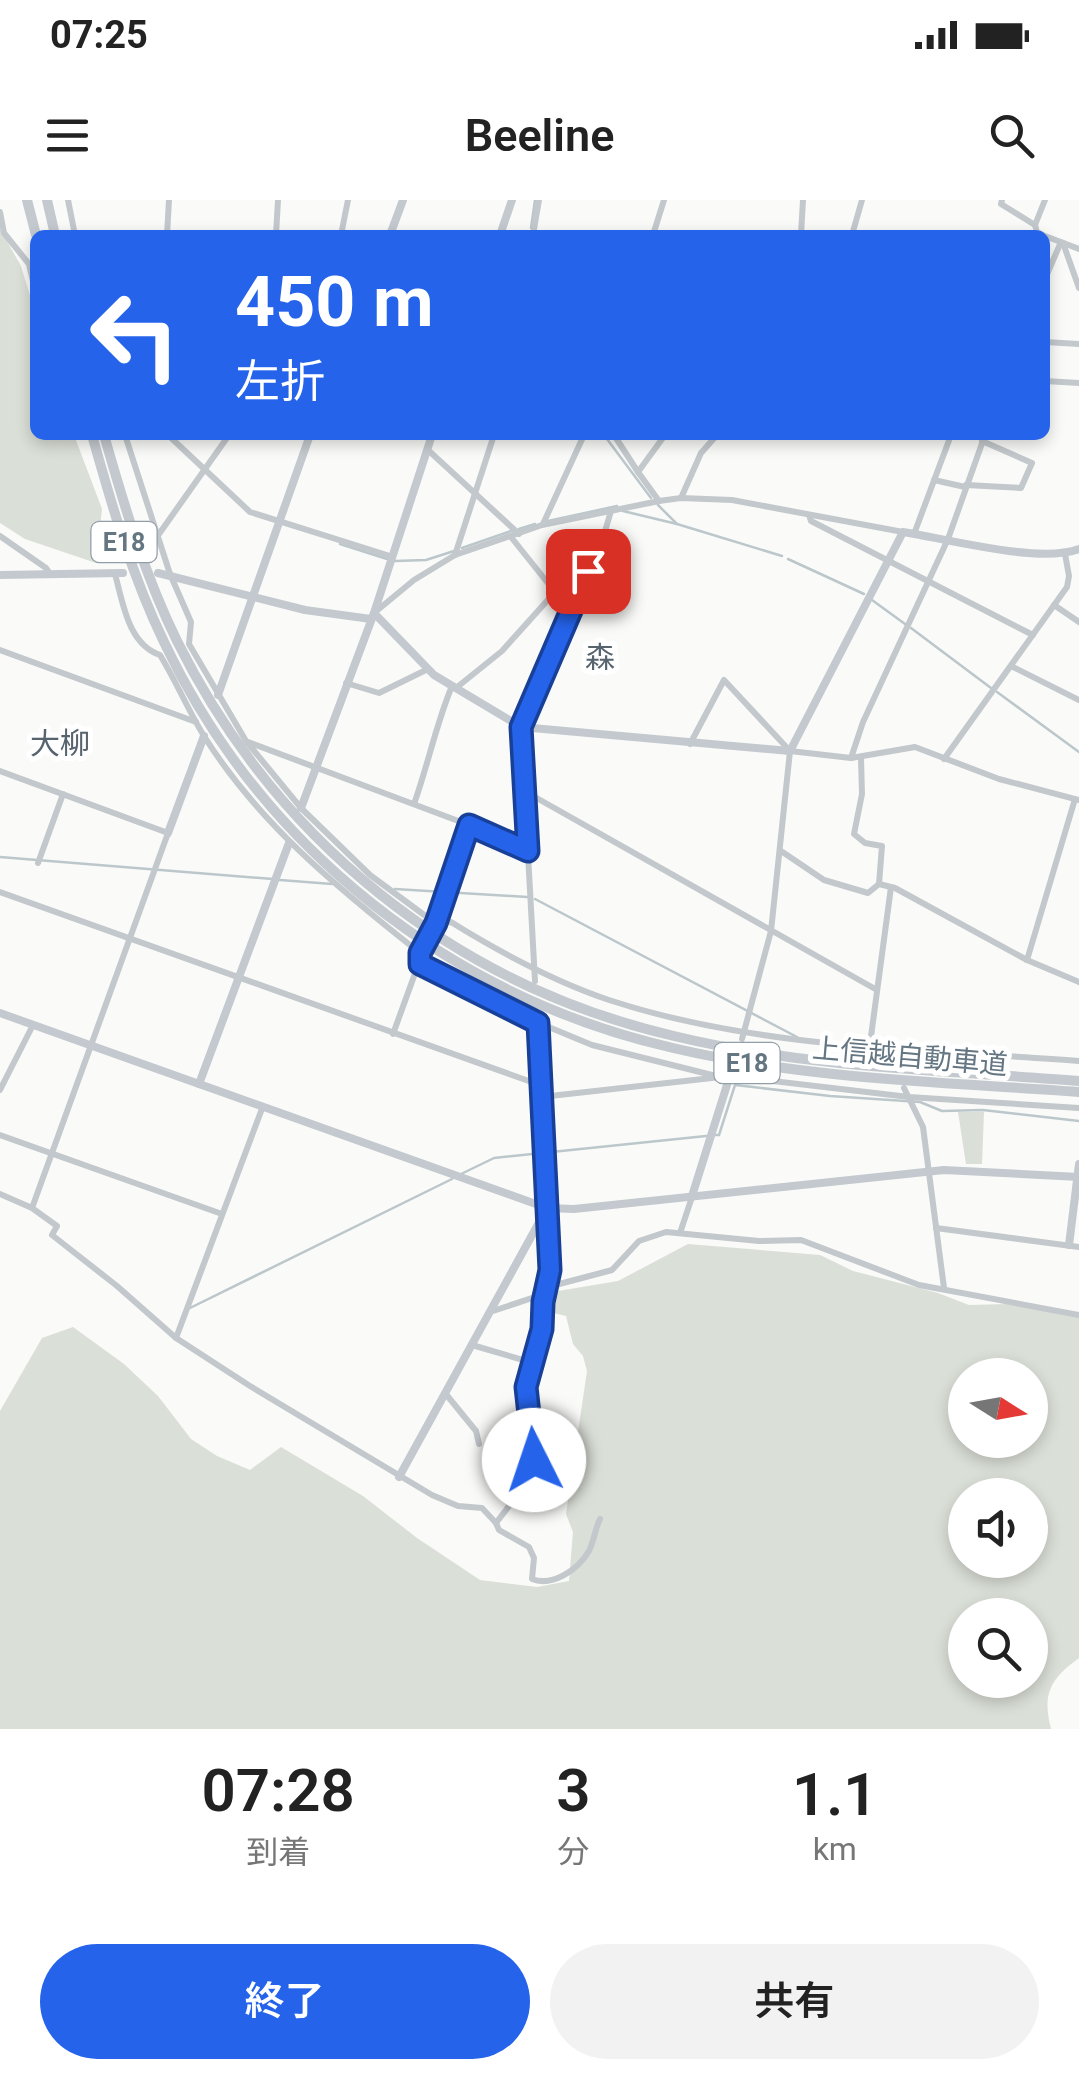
<!DOCTYPE html>
<html lang="ja">
<meta charset="utf-8">
<style>
body{margin:0;font-family:Roboto,"Noto Sans JP",sans-serif;background:#f2f2f2;color:#222;height:100vh;display:flex;flex-direction:column;font-size:38px;white-space:nowrap}
*{box-sizing:border-box;margin:0}
p{font-size:32px;color:#767676}
.icon{flex:none;width:55px;height:55px;fill:none;stroke:currentColor;stroke-width:2;stroke-linecap:round;stroke-linejoin:round}
.map{position:relative;height:1529px;overflow:hidden}
.side{display:flex;flex-direction:column;background:#fff;flex:1}
.side>*{flex:none}
.guide{position:absolute;left:30px;top:30px;width:1020px;height:210px;border-radius:15px;box-shadow:0 5px 15px #0003;background:#2563eb;color:#fff;overflow:hidden}
.needle{width:65px;rotate:101deg}
.fabs{position:absolute;left:948px;top:1158px;display:grid;gap:20px}
.fabs a{display:grid;place-items:center;width:100px;height:100px;border-radius:50%;background:#fff;box-shadow:0 5px 15px #0003;font-size:50px}
.pin{position:absolute;display:grid;place-items:center;width:85px;height:85px;color:#fff;margin:-42px;border-radius:20px;box-shadow:0 5px 15px #0006}
.me{position:absolute;width:110px;margin:-55px;rotate:356deg;stroke-linejoin:round;filter:drop-shadow(0 0 8px #0008)}
.turn{display:flex;align-items:center;gap:35px;height:210px;padding:0 40px;font-size:45px}
.turn .icon{width:130px;height:130px;stroke-width:2.5}
.turn b{display:block;font-size:70px;line-height:85px}
.eta{display:flex;justify-content:space-evenly;align-items:center;height:170px;text-align:center}
.eta b{font-size:60px;font-weight:600;line-height:70px}
.primary-button{display:flex;gap:20px;margin-top:auto;padding:20px 40px}
.primary-button a{flex:1;height:115px;border-radius:60px;background:#2563eb;color:#fff;font-size:40px;font-weight:600;line-height:115px;text-align:center}
.primary-button a+a{background:#f2f2f2;color:#222}
.status{display:flex;justify-content:space-between;align-items:center;height:70px;padding:0 50px;background:#fff;direction:ltr}
.status svg{height:28px;fill:currentColor}
header{display:flex;justify-content:space-between;align-items:center;height:130px;padding:0 40px;background:#fff;font-size:45px;font-weight:600}
.map>svg:first-child{display:block}
.green{fill:#dadfd7;fill-rule:evenodd}
.lines{fill:none;stroke-linecap:round;stroke-linejoin:round}
.stream{stroke:#bbc7cb;stroke-width:2.5}
.street{stroke:#c3c8cc;stroke-width:6}
.secondary{stroke:#c3c9ce;stroke-width:8}
.highway{stroke:#c3c9ce;stroke-width:10}
.route-casing{stroke:#184099;stroke-width:25}
.route{stroke:#2563eb;stroke-width:18}
.labels{text-anchor:middle;stroke-width:10;stroke-linejoin:round;paint-order:stroke}
.shield{fill:#fff;stroke:#939fa8;stroke-width:2.5}
.shield-label{font-size:25px;font-weight:bold;fill:#657683}
.street-label{font-size:28px;fill:#657683;stroke:#fff}
.neighbourhood-label{font-size:30px;fill:#57646e;stroke:#fff}
</style>
<div class="status"><b>07:25</b><svg viewBox="0 0 49 12"><path d="M0 12V9h3v3zM5 12V6h3v6zM10 12V3h3v9zM15 12V0h3v12zM26 1h20v11H26zM47 4h2v5h-2z"/></svg></div>
<header><svg class="icon" aria-label="menu" viewBox="0 0 24 24"><path d="M4 6h16M4 12h16M4 18h16"/></svg>Beeline<svg class="icon" aria-label="search" viewBox="0 0 24 24"><circle cx="10" cy="10" r="6"/><path d="M15 15l6 6"/></svg></header>
<div class="map">
<svg width="1079" height="1529" viewBox="0 0 1079 1529">
<rect width="100%" height="100%" fill="#fafaf8"/>
<g class="green">
<path d="M0,29l21,37 14,46v123h39l28,74 -6,54 -71,-24 -25,-16z"/>
<path d="M958,912h26l-2,52h-16z"/>
<path d="M688,1044l132,11 33,16 85,22 31,12 38,-1 72,9v345c-29,21 -37,36 -28,71h-1051v-318l42,-73 31,-11 51,37 34,32 33,43 26,17 33,14 31,-23 82,49 54,42 63,42 57,7 32,-6 4,-49 -7,-18 21,-143 -4,-15 -10,-12 -7,-28 -13,-3 -1,-21 66,-11zM965,1175h65v65h-65zM965,1295h65v65h-65zM965,1415h65v65h-65z"/>
</g>
<g class="lines">
<g class="stream">
<path d="M531,28l4,-28"/>
<path d="M604,235l47,63"/>
<path d="M658,305l19,19 105,32"/>
<path d="M623,311l54,13"/>
<path d="M548,321l69,-15"/>
<path d="M519,329l16,-5"/>
<path d="M340,344l47,15"/>
<path d="M462,348l49,-17"/>
<path d="M788,359l76,35"/>
<path d="M395,361l31,-1 28,-9"/>
<path d="M872,400l33,24"/>
<path d="M911,428l80,60"/>
<path d="M997,492l82,60"/>
<path d="M0,657l273,22"/>
<path d="M280,680l52,4"/>
<path d="M395,689l132,8"/>
<path d="M535,699l262,138"/>
<path d="M879,850l6,7"/>
<path d="M714,935h5l16,-50 95,11 90,6 22,9 41,-1 96,11"/>
<path d="M459,975l35,-17 212,-22"/>
<path d="M190,1108l262,-129"/>
</g>
<g class="street">
<path d="M68,0l7,35"/>
<path d="M1002,0l-1,4 34,21"/>
<path d="M0,12l4,21 25,31 6,26"/>
<path d="M167,35l2,-35"/>
<path d="M276,35l2,-35"/>
<path d="M341,35l7,-35"/>
<path d="M533,35l6,-35"/>
<path d="M653,35l11,-35"/>
<path d="M801,35l2,-35"/>
<path d="M852,35l10,-35"/>
<path d="M1043,35l-6,-3 -2,-7 10,-25"/>
<path d="M1045,36l34,13"/>
<path d="M1063,43l16,45"/>
<path d="M1045,79l16,-37"/>
<path d="M1045,142l34,2"/>
<path d="M1045,181l34,2"/>
<path d="M125,235l45,139 21,48 -2,22 57,97 55,67 69,67 65,48 16,-1c50,31 102,59 158,78 149,49 314,49 470,61"/>
<path d="M168,235l82,77 140,44"/>
<path d="M614,235l24,37"/>
<path d="M428,250l91,84"/>
<path d="M934,280l31,7"/>
<path d="M966,285l55,3 11,-25 -50,-22"/>
<path d="M681,298l20,-45 16,-18"/>
<path d="M659,301l-21,-29 27,-37"/>
<path d="M809,315l2,6 222,114"/>
<path d="M543,324l41,-89"/>
<path d="M159,334l70,-99"/>
<path d="M914,334l37,-99"/>
<path d="M0,336l46,32 4,6"/>
<path d="M511,337l44,55 19,11"/>
<path d="M455,355l39,-120"/>
<path d="M115,374c8,29 13,70 45,81 16,26 28,55 44,81 55,88 136,154 216,217"/>
<path d="M1054,405l25,17"/>
<path d="M374,413l40,-33 41,-25 87,-30 117,-24 22,-3 51,2 171,32"/>
<path d="M0,450l196,72"/>
<path d="M1011,466l68,34"/>
<path d="M346,483l33,10 49,-24"/>
<path d="M456,488l46,-37 53,-59"/>
<path d="M248,542l221,83 59,26"/>
<path d="M690,544l34,-64 66,71 61,7 64,-11 84,32 80,21"/>
<path d="M851,558l12,-36 85,-183 37,-104"/>
<path d="M861,558l1,36 -8,40 11,9 17,3 -3,38"/>
<path d="M944,559l123,-172 2,-11 -4,-22"/>
<path d="M0,571l168,62 -136,375"/>
<path d="M526,592l351,198"/>
<path d="M414,604c14,-39 22,-80 38,-118"/>
<path d="M781,651l43,29 44,13 11,-9 16,4 132,72 52,22"/>
<path d="M38,663l25,-69"/>
<path d="M0,692l540,193"/>
<path d="M1027,760l48,-161"/>
<path d="M420,764l90,47 82,34 124,31"/>
<path d="M535,781l-14,-254 82,-189 8,-27"/>
<path d="M393,834l76,-209"/>
<path d="M742,839l29,-108 19,-180"/>
<path d="M870,844l21,-157"/>
<path d="M904,888l19,39 21,161"/>
<path d="M0,890l33,-65"/>
<path d="M541,897l189,-21 179,21 170,11"/>
<path d="M0,935l222,79"/>
<path d="M0,994l32,14 25,18 -5,9 65,51 59,52 74,48 182,109 26,11 24,2 14,15 36,-47 3,-9 -8,-80 15,-58 1,-27 6,-32 -12,-255"/>
<path d="M936,1028l143,19"/>
<path d="M680,1033l12,-36"/>
<path d="M548,1087l64,-17 27,-29 27,-9 93,9 42,-1 118,45 160,30"/>
<path d="M490,1112l54,-18"/>
<path d="M176,1138l87,-232"/>
<path d="M472,1145l61,18"/>
<path d="M445,1193l31,38 3,13"/>
<path d="M496,1323l3,7 30,17 5,11 -2,21c20,8 46,-9 57,-28 5,-10 6,-22 11,-32"/>
</g>
<g class="secondary">
<path d="M390,35l13,-35"/>
<path d="M500,35l12,-35"/>
<path d="M158,373l147,37 66,9"/>
<path d="M0,375l123,-2"/>
<path d="M374,413l60,62 87,52 269,24 113,-219c45,7 136,32 176,17"/>
<path d="M218,495l92,-260"/>
<path d="M301,608l73,-195 58,-178"/>
<path d="M168,633l36,-97"/>
<path d="M0,813l547,195 27,1 370,-39 135,7"/>
<path d="M199,884l90,-241"/>
<path d="M692,996l40,-127"/>
<path d="M1069,1045l10,-81"/>
<path d="M399,1277l148,-269"/>
</g>
<g class="highway">
<path d="M27,0l9,35"/>
<path d="M47,0l8,35"/>
<path d="M92,235c20,71 40,141 72,207 98,207 287,355 509,406 132,31 271,34 406,44"/>
<path d="M104,235c20,70 41,141 73,206 100,201 278,344 497,395 132,32 270,34 405,45"/>
</g>
</g>
<g class="lines">
<g class="route-casing">
<path id="route" d="M534,1260l-8,-73 16,-58 1,-27 7,-32 -12,-247 -118,-59v-11l16,-30 33,-98 59,26 -7,-124 67,-156"/>
</g>
<use href="#route" class="route"/>
</g>
<g class="labels">
<g class="shield">
<rect x="91.5" y="322" width="65" height="40" rx="8"/>
<rect x="714.5" y="843" width="65" height="40" rx="8"/>
</g>
<g class="shield-label">
<text x="124" y="351">E18</text>
<text x="747" y="872">E18</text>
</g>
<g class="street-label">
<text transform="translate(910 856) rotate(5)" y="10">上信越自動車道</text>
</g>
<g class="neighbourhood-label">
<text x="600" y="468">森</text>
<text x="60" y="554">大柳</text>
</g>
</g>
</svg>
<div class="fabs">
<a><svg class="needle" viewBox="-14 -14 28 28"><path d="M0-13l5 13h-10z" fill="#e53935"/><path d="M0 13l5-13h-10z" fill="#767676"/></svg></a>
<a><svg class="icon" aria-label="sound" viewBox="0 0 24 24"><path d="M4 9h4l5-4v14l-5-4H4zM17 9q2 3 0 6"/></svg></a>
<a><svg class="icon" aria-label="search" viewBox="0 0 24 24"><circle cx="10" cy="10" r="6"/><path d="M15 15l6 6"/></svg></a>
</div>
<div class="pin" style="left:588px;top:371px;background:#d93025"><svg class="icon" aria-label="arrive" viewBox="0 0 24 24"><path d="M6 21V4h12l-3 4 3 4H6"/></svg></div>
<svg class="me" style="left:534px;top:1260px" viewBox="-20 -20 40 40"><circle r="19" fill="#fff"/><path d="M0-13L10 11 0 6-10 11z" fill="#2563eb"/></svg>
<div class="guide">
<div class="turn"><svg class="icon" aria-label="left" viewBox="0 0 24 24"><path d="M17 20v-9H6M10 6l-5 5 5 5"/></svg><div><b>450 m</b>左折</div></div>
</div>
</div>
<section class="side">
<div class="eta">
<div><b>07:28</b><p>到着</p></div>
<div><b>3</b><p>分</p></div>
<div><b>1.1</b><p>km</p></div>
</div>
<div class="primary-button"><a>終了</a><a>共有</a></div>
</section>
